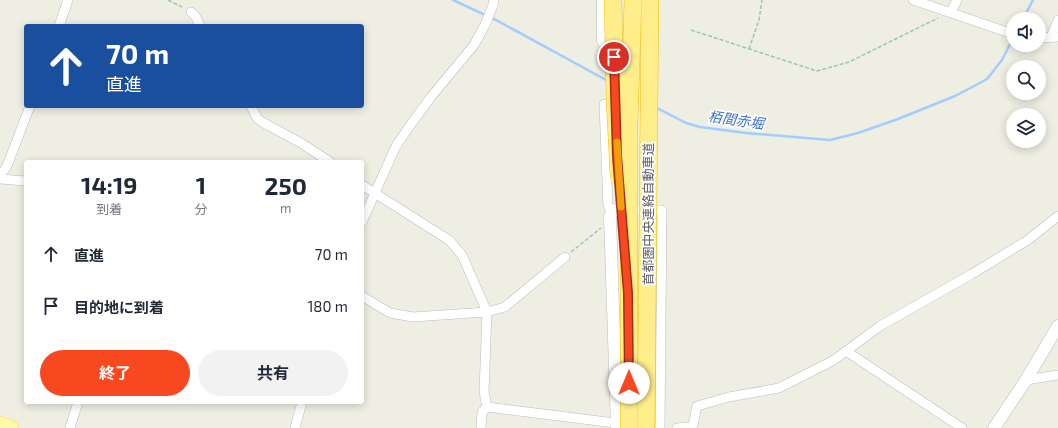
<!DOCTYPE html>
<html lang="ja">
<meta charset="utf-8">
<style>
body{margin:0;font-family:"Exo 2","Noto Sans JP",sans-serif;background:#f2f2f3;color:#1f2937;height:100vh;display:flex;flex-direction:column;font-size:15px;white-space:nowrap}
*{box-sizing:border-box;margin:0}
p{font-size:13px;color:#747a83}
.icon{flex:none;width:22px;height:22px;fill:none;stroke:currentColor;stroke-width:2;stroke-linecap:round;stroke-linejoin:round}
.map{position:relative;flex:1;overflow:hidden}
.side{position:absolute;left:24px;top:160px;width:340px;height:244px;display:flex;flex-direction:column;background:#fff;border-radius:4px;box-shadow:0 2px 10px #0003}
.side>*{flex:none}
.hud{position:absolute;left:24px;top:24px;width:340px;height:84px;border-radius:4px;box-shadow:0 2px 10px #0003;background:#1a4fa0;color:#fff;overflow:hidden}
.tools{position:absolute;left:1006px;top:12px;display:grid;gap:8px}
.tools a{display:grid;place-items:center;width:40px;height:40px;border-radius:50%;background:#fff;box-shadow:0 2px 10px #0003;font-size:20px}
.pin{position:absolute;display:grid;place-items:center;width:34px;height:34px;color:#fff;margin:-17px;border:2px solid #fff;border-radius:50%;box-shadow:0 1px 4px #0007}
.me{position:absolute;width:44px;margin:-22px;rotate:0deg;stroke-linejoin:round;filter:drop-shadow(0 0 3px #0008)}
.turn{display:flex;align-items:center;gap:14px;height:84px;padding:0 16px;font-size:18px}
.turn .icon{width:52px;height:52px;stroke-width:2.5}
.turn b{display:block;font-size:28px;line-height:34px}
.eta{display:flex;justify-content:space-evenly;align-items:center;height:68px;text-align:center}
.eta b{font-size:24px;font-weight:700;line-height:28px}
.button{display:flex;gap:8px;margin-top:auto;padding:8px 16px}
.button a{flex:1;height:46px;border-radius:24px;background:#f84820;color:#fff;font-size:16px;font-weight:700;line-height:46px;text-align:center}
.button a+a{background:#f2f2f3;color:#1f2937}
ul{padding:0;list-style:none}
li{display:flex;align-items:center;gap:12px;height:52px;padding:0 16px}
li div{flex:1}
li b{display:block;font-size:15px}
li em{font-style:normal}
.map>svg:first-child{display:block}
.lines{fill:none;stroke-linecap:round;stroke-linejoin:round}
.stream{stroke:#a3cdff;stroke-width:2.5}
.minor-casing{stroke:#babcc3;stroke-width:10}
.tertiary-casing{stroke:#babcc3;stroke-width:13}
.primary-casing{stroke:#fddf4d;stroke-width:16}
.path{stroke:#95caaa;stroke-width:1.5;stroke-dasharray:4 2;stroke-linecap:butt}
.minor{stroke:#fff;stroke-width:9}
.tertiary{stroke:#fff;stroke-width:12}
.primary{stroke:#fffaa8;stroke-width:15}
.motorway-bridge-casing{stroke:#f2c000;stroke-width:18;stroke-linecap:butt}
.motorway-bridge{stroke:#ffee8a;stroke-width:17}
.route-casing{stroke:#a12f15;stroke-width:10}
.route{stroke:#f84820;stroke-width:7}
.slow{stroke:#f59e0b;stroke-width:7}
.labels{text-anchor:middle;stroke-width:3.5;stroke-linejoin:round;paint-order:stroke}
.street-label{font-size:13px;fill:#5b5e65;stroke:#fff}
.water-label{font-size:14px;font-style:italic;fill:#3a72cd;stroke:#fff}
</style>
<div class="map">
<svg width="1058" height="428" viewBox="0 0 1058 428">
<rect width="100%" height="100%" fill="#efeee3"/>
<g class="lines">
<g class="stream">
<path d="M453,0l43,20 112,61"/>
<path d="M1023,19l10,-19"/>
<path d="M655,107l31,16 14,4 46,6 84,7 28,-7 40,-14 57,-23 23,-12 9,-5 15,-19 11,-22"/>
</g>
<g class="minor-casing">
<g id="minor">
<path d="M913,0l100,34"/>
<path d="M191,12l5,5 4,9"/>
<path d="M951,12l6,-12"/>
<path d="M59,26l9,-26"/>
<path d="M1051,37l7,-17"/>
<path d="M1039,38l19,-1"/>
<path d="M604,104l4,102 3,4h51l-2,218"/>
<path d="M251,106l6,12 5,4 39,21 29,19"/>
<path d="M0,176l7,-10 23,-60"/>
<path d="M0,179l26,2"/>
<path d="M362,185l87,55 13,15 25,57 -3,80 3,15"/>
<path d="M362,222l34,-76 15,-22 20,-27 43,-52 11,-20 8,-20 1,-5"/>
<path d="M362,296l28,17 23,4 74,-5 18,-5 60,-50"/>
<path d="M846,351l116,77"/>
<path d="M1026,380l32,-5"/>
<path d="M487,407l136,17"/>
<path d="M70,428l8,-26"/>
<path d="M295,428l7,-26"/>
<path d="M481,428l1,-16 5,-5"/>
<path d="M677,428l14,-1 2,-2 4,-19 32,-9 50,-9 55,-28 46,-34 92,-52 56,-34 30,-24"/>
</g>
</g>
<g class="tertiary-casing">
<g id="tertiary">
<path d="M603,0v41"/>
<path d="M613,210l-3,6 7,212"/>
<path d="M994,428l32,-48 32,-54"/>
</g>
</g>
<g class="primary-casing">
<path id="primary" d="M0,424l11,4"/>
</g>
<g class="path">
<path d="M168,0l16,8"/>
<path d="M691,30l126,41 32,-9 89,-44"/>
<path d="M749,49l10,-29 3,-20"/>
<path d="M571,252l30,-24"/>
</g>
<use href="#minor" class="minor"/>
<use href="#tertiary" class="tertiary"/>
<use href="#primary" class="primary"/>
<g class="motorway-bridge-casing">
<g id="motorway-bridge">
<path d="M613,0l2,101 4,76"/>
<path d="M629,428v-303l4,-125"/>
<path d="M646,428l4,-428"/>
</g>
</g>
<use href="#motorway-bridge" class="motorway-bridge"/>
</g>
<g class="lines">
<g class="route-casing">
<path id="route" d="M614,57l3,99 11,137 1,90"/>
</g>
<use href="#route" class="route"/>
<path class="slow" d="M617,142l4,65"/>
</g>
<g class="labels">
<g class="street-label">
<text transform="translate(648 214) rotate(-90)" y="5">首都圏中央連絡自動車道</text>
</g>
<g class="water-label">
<text transform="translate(736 120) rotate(8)" y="5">栢間赤堀</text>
</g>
</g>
</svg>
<div class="tools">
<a><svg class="icon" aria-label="sound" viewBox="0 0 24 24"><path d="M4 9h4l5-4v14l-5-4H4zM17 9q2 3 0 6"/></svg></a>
<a><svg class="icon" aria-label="search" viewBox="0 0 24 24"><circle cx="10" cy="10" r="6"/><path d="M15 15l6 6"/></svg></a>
<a><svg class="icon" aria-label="layers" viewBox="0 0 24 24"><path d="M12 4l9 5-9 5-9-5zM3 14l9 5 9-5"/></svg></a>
</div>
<div class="pin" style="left:614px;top:57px;background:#d93025"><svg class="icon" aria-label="arrive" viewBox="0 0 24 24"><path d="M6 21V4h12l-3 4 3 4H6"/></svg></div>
<svg class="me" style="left:629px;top:383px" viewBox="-20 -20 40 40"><circle r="19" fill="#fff"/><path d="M0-13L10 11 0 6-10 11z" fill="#f84820"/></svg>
<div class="hud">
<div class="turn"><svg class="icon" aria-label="ahead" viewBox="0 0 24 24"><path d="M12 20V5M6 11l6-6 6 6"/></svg><div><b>70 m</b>直進</div></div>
</div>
<section class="side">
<div class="eta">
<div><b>14:19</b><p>到着</p></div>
<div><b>1</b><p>分</p></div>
<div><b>250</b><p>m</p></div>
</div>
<ul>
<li><svg class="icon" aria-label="ahead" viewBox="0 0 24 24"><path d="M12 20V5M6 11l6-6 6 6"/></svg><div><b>直進</b></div><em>70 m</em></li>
<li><svg class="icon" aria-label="arrive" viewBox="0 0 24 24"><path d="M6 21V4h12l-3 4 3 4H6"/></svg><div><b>目的地に到着</b></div><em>180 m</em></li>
</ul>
<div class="button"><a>終了</a><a>共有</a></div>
</section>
</div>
